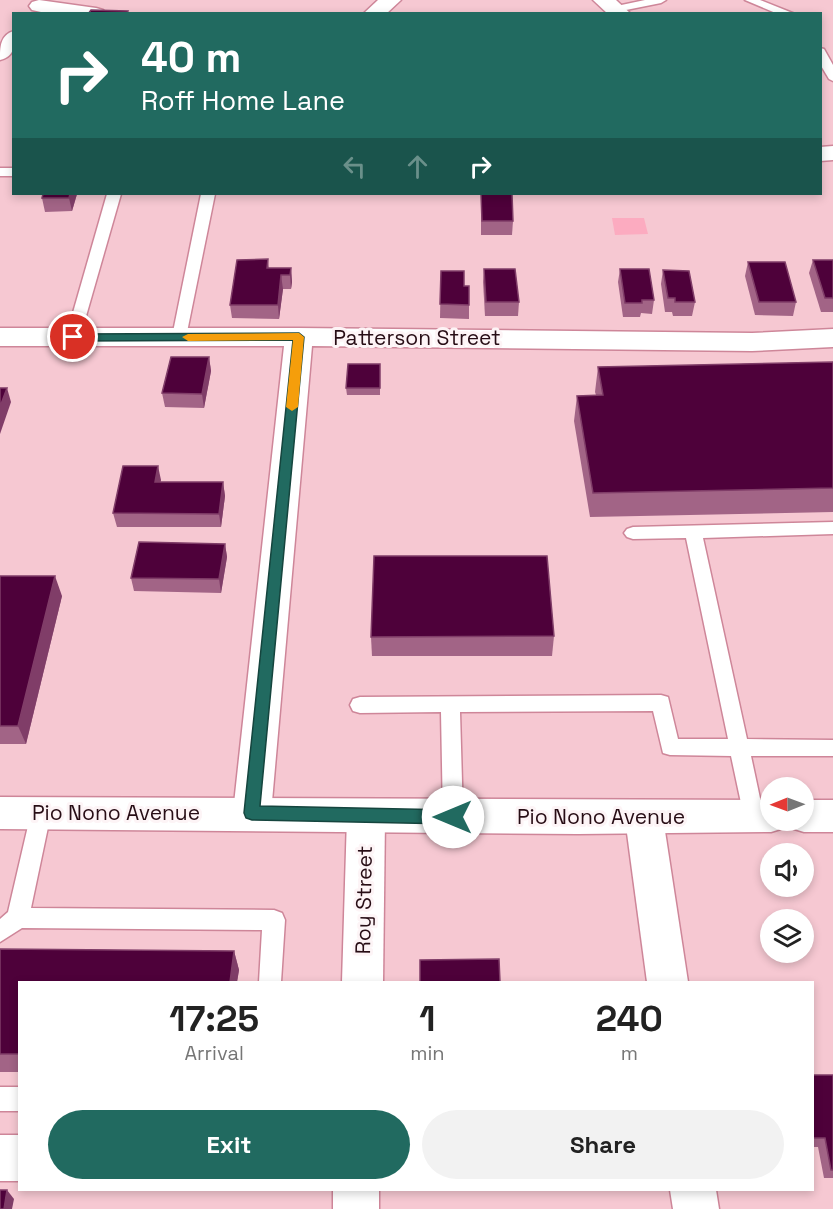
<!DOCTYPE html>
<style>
body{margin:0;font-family:"Space Grotesk",sans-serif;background:#f2f2f2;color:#222;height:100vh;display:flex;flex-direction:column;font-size:22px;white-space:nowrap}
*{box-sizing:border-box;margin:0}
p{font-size:20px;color:#767676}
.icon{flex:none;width:33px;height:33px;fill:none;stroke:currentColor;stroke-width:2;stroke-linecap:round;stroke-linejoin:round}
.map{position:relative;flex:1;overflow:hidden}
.panel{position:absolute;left:18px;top:981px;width:796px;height:210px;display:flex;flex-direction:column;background:#fff;border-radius:0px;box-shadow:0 3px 9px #0003}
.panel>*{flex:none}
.guide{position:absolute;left:12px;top:12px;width:810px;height:183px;border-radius:0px;box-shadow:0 3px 9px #0003;background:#216a60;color:#fff;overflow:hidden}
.needle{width:39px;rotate:269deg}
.buttons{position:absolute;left:760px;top:777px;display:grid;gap:12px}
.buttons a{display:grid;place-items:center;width:54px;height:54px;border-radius:50%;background:#fff;box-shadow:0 3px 9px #0003;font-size:30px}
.pin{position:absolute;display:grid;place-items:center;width:51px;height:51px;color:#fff;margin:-26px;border:3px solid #fff;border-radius:50%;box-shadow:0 2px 6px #0007}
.me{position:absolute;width:66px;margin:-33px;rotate:270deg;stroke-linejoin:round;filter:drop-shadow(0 0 4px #0008)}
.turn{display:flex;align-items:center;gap:21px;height:126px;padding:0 30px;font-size:27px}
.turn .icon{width:78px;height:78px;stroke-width:2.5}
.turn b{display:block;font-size:42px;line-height:51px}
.lanes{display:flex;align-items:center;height:57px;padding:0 30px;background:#0003;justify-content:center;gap:30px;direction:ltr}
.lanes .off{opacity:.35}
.eta{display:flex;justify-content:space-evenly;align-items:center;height:102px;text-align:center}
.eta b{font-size:36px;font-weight:700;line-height:42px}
.action{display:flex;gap:12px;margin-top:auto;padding:12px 30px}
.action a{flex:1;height:69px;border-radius:36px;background:#216a60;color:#fff;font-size:24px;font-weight:700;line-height:69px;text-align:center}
.action a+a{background:#f2f2f2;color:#222}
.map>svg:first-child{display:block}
.green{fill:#fcabc0}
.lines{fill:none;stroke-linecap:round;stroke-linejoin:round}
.lane-casing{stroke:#ce8699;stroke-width:3}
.street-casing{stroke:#ce8699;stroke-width:3}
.primary-casing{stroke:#ce8699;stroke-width:3}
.lane{fill:#fff;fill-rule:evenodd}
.street{fill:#fff;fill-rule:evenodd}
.primary{fill:#fff;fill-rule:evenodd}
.wall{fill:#a26486}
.shaded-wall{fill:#803d68}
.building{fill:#4e013a;stroke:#803d68;stroke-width:1.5}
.route{fill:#216a60;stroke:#15453e;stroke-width:1.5}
.slow{fill:#f59e0b}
.labels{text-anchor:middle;stroke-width:6;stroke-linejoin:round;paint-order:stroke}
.street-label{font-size:21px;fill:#270d15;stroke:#fdf4f6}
</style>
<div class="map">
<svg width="833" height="1209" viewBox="0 0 833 1209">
<rect width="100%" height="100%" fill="#f6c8d2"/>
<path class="green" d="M612,218h32l4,16 -33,1z"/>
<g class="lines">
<g class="lane-casing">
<g id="lane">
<path d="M645,0h21l-5,3 -45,9 -5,-3 1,-2z"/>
<path d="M745,0h15l35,14h-17z"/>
<path d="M820,48l4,1 9,16v16l-4,-2 -9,-15z"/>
<rect x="0" y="168" width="14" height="8"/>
<path d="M107,194h14l-41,143 -7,5 -7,-5z"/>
<path d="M201,194h14l-29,143 -7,5 -7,-5z"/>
<path d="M833,522v12l-130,4 44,201 86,1v16h-82l13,61 -3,6 -7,3 -7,-3 -3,-6 -13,-61 -61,-1 -7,-2 -10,-42 -193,1 3,105 -3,6 -7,3 -7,-3 -3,-6 -2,-105 -81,1 -7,-2 -3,-6 3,-6 7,-2 301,-2 7,2 10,42h50l-42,-201 -53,1 -6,-2 -3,-4 3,-4 6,-2z"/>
<path d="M41,804l7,3 3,6 -20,95 243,2 8,3 3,7 -4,62h-22l3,-52 -240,-2 -22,14v-23l8,-7 23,-99 3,-6z"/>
<rect x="0" y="1087" width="20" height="24"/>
</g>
</g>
<g class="street-casing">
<g id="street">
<path d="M39,0l57,8 7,2 3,4h-56l-18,-4 -3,-4 3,-4z"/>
<path d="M378,0h23l-15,14h-23z"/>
<path d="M593,0h23l15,14h-23z"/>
<path d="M14,31c0,14 2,25 -14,29 0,-13 0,-25 14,-29z"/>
<path d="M833,146v14l-13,1v-14z"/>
<path d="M0,328h299l453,5 81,-4v18l-81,4 -440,-5 -41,467 -6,12 -13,4 -13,-4 -6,-12 51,-467h-284z"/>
<path d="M366,801l13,4 6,12 -2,165h-41l5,-165 6,-12z"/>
<path d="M644,802l13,4 6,12 25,164h-41l-22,-164 6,-12z"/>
<rect x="0" y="1135" width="20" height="46"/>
<rect x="333" y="1190" width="46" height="19"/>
<path d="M670,1190h46l3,19h-46z"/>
</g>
</g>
<g class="primary-casing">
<path id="primary" d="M0,797l771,3v20h33v-20h29v32h-29l-13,-4 -3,-7 -4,7 -13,4 -193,2 -578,-5z"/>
</g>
<use href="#lane" class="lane"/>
<use href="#street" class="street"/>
<use href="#primary" class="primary"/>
</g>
<g class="wall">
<path d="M77,194l-5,17 -27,1 -3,-14z"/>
<path d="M481,194l32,27 -1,14h-31z"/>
<path d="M268,259l1,9h22l1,14 -1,7h-8l-4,30 -47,-1 -2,-13z"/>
<path d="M813,260h20v52h-12l-12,-39z"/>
<path d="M748,262l48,40 -3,14 -38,-1 -10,-39z"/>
<path d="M484,269l35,33 -1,14h-33l-2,-34z"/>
<path d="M620,269l34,31 -2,14 -11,-1 -1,4h-17l-5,-35z"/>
<path d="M663,270l32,32 -3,14h-19l-1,-4h-7l-4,-28z"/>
<path d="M441,271l23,15 5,19v14l-29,-1z"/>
<path d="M209,357l2,14 -7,37 -39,-1 -3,-14z"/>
<path d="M833,362v150l-243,5 -16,-96 3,-25 19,-1 -1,-3 3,-25z"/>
<path d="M380,364v31h-33l-1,-7z"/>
<path d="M158,466l2,16h63l2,14 -4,31h-104l-4,-14z"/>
<path d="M225,544l2,13 -6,36 -87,-2 -3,-13z"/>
<path d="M0,576l62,20 -36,148h-26z"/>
<path d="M554,636l-2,20h-180l-1,-19z"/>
<path d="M0,949l234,2 5,19 -2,12h-217v90h-20z"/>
<path d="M813,1075h20v103h-9l-6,-31h-5z"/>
<path d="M563,1190h28l-1,1h-27z"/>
</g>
<g class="shaded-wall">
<path d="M70,194h7l-5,17 -3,-13z"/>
<path d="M291,268l1,14 -1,7 -1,-14z"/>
<path d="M281,275l2,14 -4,30 -1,-14z"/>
<path d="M209,357l2,14 -7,37 -2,-14z"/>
<path d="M7,388l4,14 -11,32v-27z"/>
<path d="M158,466l3,14 -3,16 -3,-14z"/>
<path d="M223,482l2,14 -4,31 -2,-13z"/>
<path d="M225,544l2,13 -6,36 -2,-14z"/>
<path d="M55,576l7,20 -36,148 -8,-18z"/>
<path d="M234,951l5,19 -2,12h-7z"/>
<path d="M7,1190l7,9 -2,10h-8z"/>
</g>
<g class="building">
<path d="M91,10l37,1 -1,3h-39z"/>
<path d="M43,194h27l-1,4h-27z"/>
<path d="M481,194h31l1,27h-31z"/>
<path d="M268,259l-1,9h24l-1,7h-9l-3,30h-48l7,-45z"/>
<path d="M813,260h20v38h-8z"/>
<path d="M748,262h37l11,40h-37z"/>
<path d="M484,269h31l4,33h-33z"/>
<path d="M620,269h29l5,31h-12v3h-17z"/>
<path d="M663,270l26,1 6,31h-20v-4h-7z"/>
<path d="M441,271h23v15h5v19l-29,-1z"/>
<path d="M171,357h38l-7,37 -40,-1z"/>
<path d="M833,362v126l-240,5 -16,-97 26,-1 -5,-28z"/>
<path d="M348,364h32v24h-34z"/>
<path d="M0,388h7l-7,19z"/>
<path d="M123,466h35l-3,16h68l-4,32 -106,-1z"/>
<path d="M139,542l86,2 -6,35 -88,-1z"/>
<path d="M374,556h173l7,80 -183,1z"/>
<path d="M0,576h55l-37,150h-18z"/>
<path d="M0,949l234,2 -4,31h-210v72h-20z"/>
<path d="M499,959l1,23h-80v-22z"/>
<path d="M813,1075h20v95h-2l-6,-32h-12z"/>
<path d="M0,1190h7l-3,19h-4z"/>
</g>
<path class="route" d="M299,333l5,4 -44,469 193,4 6,2 2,5 -2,5 -6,2 -201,-4 -6,-2 -2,-5 49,-473 -220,1 -6,-4 6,-3z"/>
<path class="slow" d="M299,333l5,4 -6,70 -6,4 -6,-4 7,-67 -105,1 -6,-4 6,-3z"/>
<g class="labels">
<g class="street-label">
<text x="417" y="345">Patterson Street</text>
<text x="116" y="820">Pio Nono Avenue</text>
<text x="601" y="824">Pio Nono Avenue</text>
<text transform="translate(364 900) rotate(-89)" y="7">Roy Street</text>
</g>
</g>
</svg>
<div class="buttons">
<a><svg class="needle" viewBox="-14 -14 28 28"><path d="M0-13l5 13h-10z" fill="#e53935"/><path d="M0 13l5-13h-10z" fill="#767676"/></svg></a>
<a><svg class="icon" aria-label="sound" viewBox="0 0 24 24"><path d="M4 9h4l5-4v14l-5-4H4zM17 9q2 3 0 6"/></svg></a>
<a><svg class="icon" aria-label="layers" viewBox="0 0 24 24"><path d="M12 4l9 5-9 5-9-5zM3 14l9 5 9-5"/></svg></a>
</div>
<div class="pin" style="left:73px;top:337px;background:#d93025"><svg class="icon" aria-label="arrive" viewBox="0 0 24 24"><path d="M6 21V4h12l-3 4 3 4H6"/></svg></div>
<svg class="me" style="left:453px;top:817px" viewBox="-20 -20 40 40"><circle r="19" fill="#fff"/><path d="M0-13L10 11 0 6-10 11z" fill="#216a60"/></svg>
<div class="guide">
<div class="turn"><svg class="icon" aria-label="right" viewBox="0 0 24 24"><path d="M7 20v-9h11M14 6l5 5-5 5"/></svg><div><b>40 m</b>Roff Home Lane</div></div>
<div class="lanes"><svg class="icon off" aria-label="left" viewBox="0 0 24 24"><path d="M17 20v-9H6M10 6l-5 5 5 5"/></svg><svg class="icon off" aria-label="ahead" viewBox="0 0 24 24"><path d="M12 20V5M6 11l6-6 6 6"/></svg><svg class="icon" aria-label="right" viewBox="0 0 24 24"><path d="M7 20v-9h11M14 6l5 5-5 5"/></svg></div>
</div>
<section class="panel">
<div class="eta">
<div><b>17:25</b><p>Arrival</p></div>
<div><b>1</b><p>min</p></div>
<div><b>240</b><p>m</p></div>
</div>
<div class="action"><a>Exit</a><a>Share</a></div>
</section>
</div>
